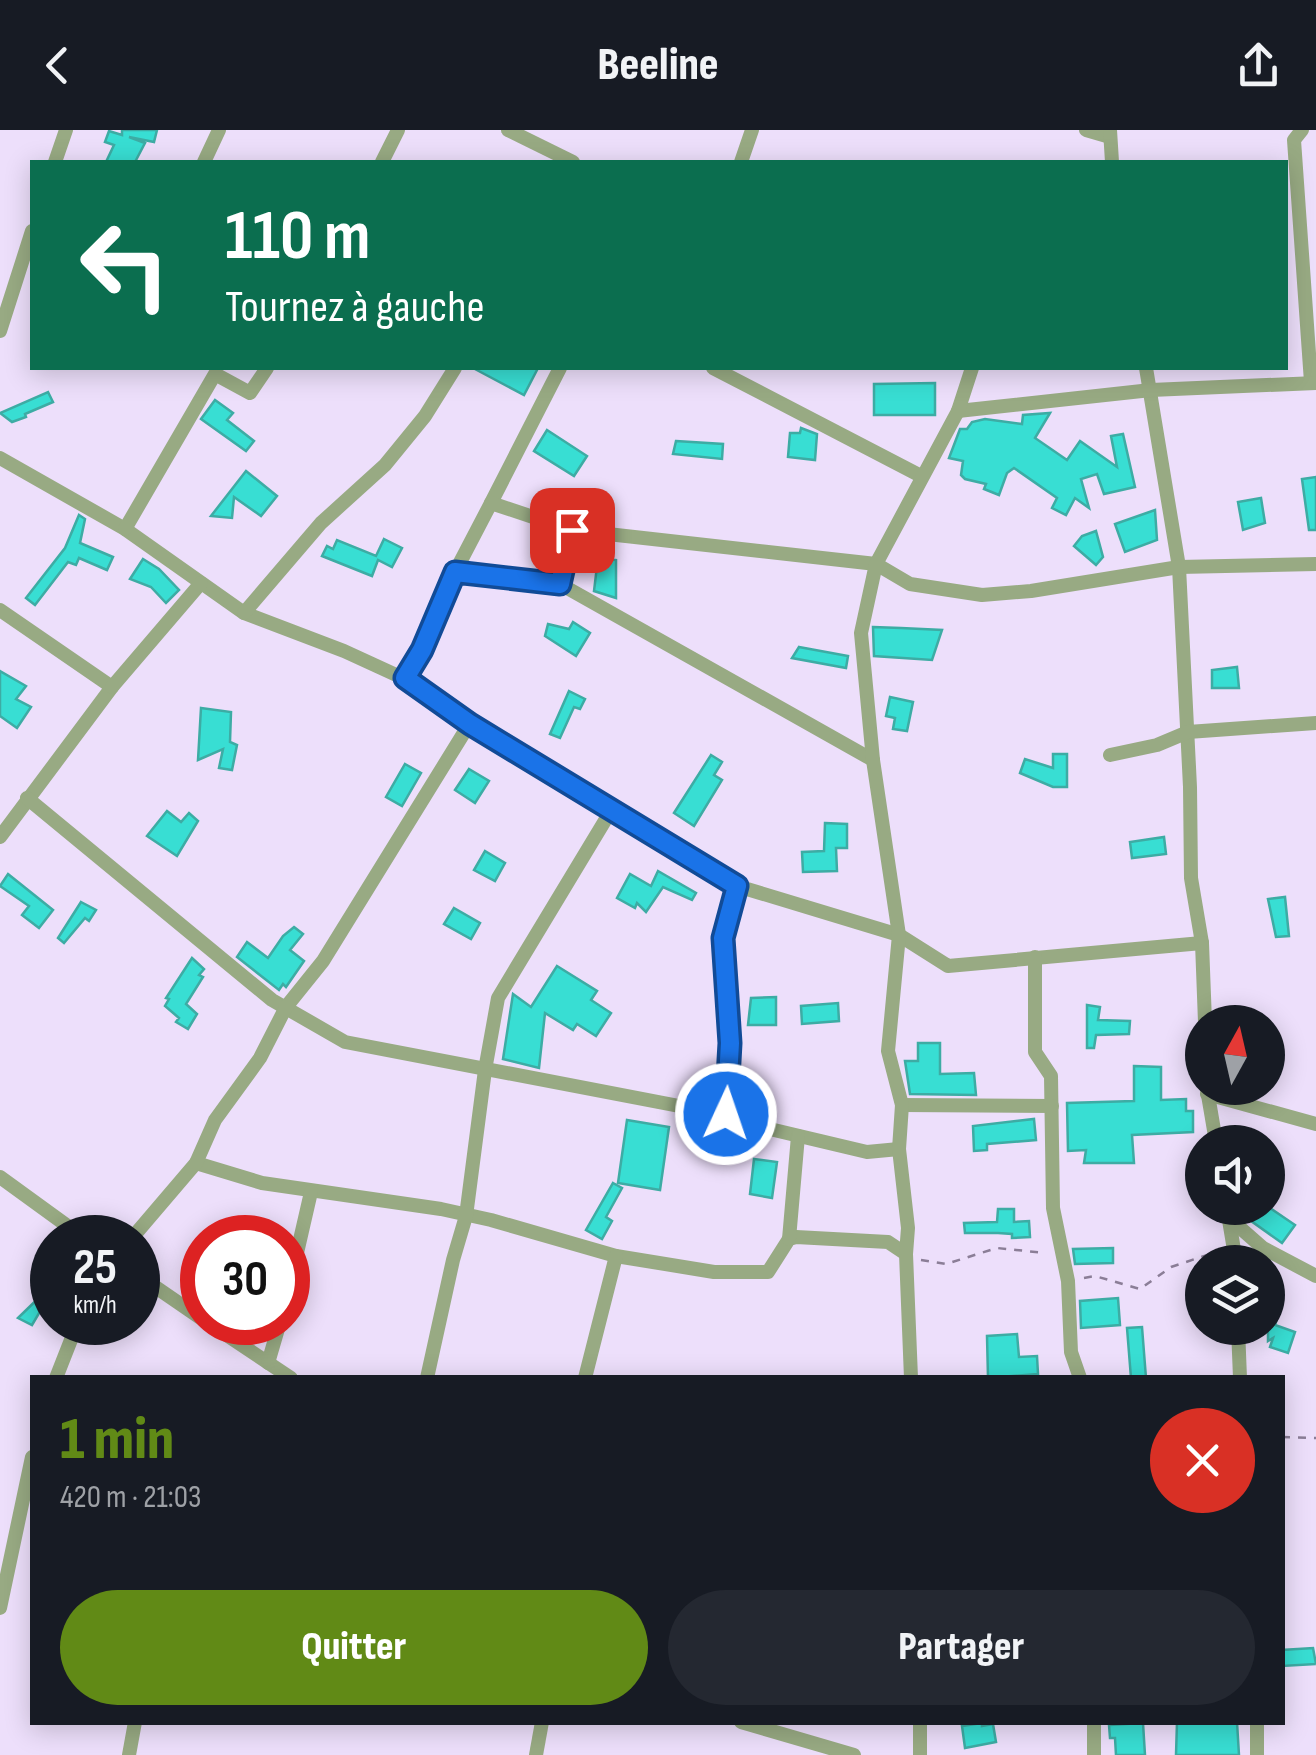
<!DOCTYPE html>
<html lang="fr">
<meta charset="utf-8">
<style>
body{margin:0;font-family:"Sofia Sans Condensed",sans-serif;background:#242831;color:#f1f3f6;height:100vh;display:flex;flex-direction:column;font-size:38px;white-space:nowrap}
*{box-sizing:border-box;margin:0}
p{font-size:32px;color:#9ea1a6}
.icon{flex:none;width:55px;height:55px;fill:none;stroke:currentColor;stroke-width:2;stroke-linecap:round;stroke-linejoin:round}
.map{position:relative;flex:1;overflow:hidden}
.panel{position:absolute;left:30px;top:1245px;width:1255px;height:350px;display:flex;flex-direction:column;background:#171b24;border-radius:0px;box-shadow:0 5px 25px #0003}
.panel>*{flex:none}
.top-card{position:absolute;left:30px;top:30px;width:1258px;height:210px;border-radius:0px;box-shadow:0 5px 25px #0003;background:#0b6e4f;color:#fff;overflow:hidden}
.needle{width:65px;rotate:8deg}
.buttons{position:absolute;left:1185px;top:875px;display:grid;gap:20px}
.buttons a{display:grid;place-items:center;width:100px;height:100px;border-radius:50%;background:#171b24;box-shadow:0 5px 25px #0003;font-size:50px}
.speed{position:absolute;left:30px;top:1085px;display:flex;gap:20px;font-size:50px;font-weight:700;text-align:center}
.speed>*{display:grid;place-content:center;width:130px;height:130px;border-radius:50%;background:#171b24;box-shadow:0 5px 25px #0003;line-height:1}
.speed small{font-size:25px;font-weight:400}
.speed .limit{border:15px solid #d22;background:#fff;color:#111}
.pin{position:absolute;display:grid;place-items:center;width:85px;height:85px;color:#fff;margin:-42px;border-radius:20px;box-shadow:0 5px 15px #0006}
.me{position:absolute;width:110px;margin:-55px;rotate:3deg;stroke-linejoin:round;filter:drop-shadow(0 0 8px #0008)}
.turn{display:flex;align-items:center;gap:35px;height:210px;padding:0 30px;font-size:45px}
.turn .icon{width:130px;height:130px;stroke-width:2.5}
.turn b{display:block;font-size:70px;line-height:85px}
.round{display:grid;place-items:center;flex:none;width:105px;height:105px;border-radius:52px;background:#242831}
.headline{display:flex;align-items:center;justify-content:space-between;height:170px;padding:0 30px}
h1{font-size:60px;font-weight:800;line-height:75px;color:#618a16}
.cta{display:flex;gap:20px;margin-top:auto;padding:20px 30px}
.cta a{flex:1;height:115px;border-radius:60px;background:#618a16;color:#fff;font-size:40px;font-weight:800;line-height:115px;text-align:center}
.cta a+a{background:#242831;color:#f1f3f6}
header{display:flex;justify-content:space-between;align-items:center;height:130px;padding:0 30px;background:#171b24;font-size:45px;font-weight:800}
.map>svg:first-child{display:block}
.building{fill:#38ded3;stroke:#3daca4;stroke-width:2.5}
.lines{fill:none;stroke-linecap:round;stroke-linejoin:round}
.path{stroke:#8b7e97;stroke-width:2.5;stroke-dasharray:8 8;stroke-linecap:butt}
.street{stroke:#98aa83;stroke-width:14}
.route-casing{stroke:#114b97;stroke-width:25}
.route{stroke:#1a73e8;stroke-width:18}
</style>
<header><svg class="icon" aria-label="back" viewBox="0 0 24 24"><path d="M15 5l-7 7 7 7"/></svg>Beeline<svg class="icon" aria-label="share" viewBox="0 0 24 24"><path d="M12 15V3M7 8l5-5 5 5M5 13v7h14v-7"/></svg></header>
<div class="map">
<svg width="1316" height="1625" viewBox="0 0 1316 1625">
<rect width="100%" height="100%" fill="#eddffb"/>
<g class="building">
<path d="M122,0h35l-3,12 -25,-5 16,6 -10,19h-29l8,-17 -9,-3 4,-11 13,4z"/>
<path d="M473,238h65l-14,27z"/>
<path d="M935,253v32h-61v-31z"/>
<path d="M48,262l5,10 -28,12 1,3 -14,5 -12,-9z"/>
<path d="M215,270l18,13 -6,7 27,21 -8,10 -45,-32z"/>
<path d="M1050,283l-15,25 32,22 13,-19 37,26 -6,-31 12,-2 12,53 -31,7 -7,-20 -16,5 8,29 -14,-10 -9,17 -14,-7 5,-10 -43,-30 -7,5 -8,22 -15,-6 2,-5 -21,-5 -4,-4 2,-14 -14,-3 11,-29h7l5,-7 13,-3 37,5 1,-9z"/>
<path d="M801,298l16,6 -2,26 -27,-3 2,-24h10z"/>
<path d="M547,300l40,26 -13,20 -40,-25z"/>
<path d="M676,311l47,3 -1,15 -49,-5z"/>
<path d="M246,341l31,25 -16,20 -27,-19 -2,21 -21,-2z"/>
<path d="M1316,347v53h-7l-7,-51z"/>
<path d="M1261,368l4,25 -22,7 -5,-28z"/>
<path d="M1155,380l2,30 -32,12 -10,-28z"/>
<path d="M79,385l6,4 -5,24 33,14 -6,13 -28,-12 -3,7 -8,-3 -33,43 -9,-7 39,-50z"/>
<path d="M1096,401l7,26 -7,8 -22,-19 8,-10z"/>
<path d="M384,409l18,9 -10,19 -14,-7 -6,16 -50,-20 5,-10 6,3 4,-9 39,16z"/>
<path d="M598,428l18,2v38l-22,-7z"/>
<path d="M143,429l16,10 20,21 -13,13 -15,-16 -21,-8z"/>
<path d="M573,492l17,11 -14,23 -31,-20 3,-12 21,5z"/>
<path d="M873,497l28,1 41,2 -10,30 -58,-4z"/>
<path d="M799,517l49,9 -2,12 -54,-10z"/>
<path d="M1237,537l2,21h-27v-18z"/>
<path d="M0,541l26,15 -10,13 15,8 -14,21 -17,-12z"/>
<path d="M569,561l16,8 -5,10 -6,-2 -14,31 -10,-4z"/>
<path d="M890,567l23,5 -6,29 -14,-2 2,-11 -9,-2z"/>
<path d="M201,578l30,4 -1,30 7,3 -5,25 -13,-2 4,-19 -25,11z"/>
<path d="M1053,624h14v33h-14l-33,-14 5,-14 28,9z"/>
<path d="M711,625l11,7 -8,13 8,5 -28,46 -20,-13z"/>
<path d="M405,634l16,9 -19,33 -16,-9z"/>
<path d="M469,639l20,12 -14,22 -20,-13z"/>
<path d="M167,681l14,11 8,-9 9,8 -21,35 -30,-20z"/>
<path d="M825,693l22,1v24h-11l1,23 -34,1 -1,-20 22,-1z"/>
<path d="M1164,707l2,17 -34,4 -2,-16z"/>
<path d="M485,721l20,12 -10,18 -21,-11z"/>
<path d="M658,741l38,22 -4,7 -29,-13 -17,25 -9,-9 -2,5 -18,-10 13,-24 21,12z"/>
<path d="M8,744l45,36 -14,18 -17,-13 7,-9 -29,-20z"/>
<path d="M1285,767l4,39 -13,1 -8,-38z"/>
<path d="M81,772l15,8 -7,11 -4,-3 -21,25 -6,-5z"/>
<path d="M454,778l26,15 -9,16 -27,-15z"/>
<path d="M294,797l9,7 -13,16 14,11 -18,26 -3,-3 -4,6 -42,-33 10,-15 21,16 15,-22z"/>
<path d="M192,828l12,11 -5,6 4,2 -17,27 11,10 -9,15 -12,-7 3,-4 -14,-12 4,-7 -3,-1z"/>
<path d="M557,836l40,25 -6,9 20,13 -15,23 -19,-12 -4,6 -28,-17 -6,55 -36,-9 10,-65 18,13z"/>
<path d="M776,867v28h-28l3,-27z"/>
<path d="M838,873l1,18 -37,3 -1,-18z"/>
<path d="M1087,875l13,2 -2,13 32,1 -1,13 -33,1 -2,13h-7z"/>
<path d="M918,913h22v31l34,-1 2,22 -66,-1 -5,-33h13z"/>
<path d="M1134,936l27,1v33l25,-1v12h7v21l-61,3 2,28h-50l2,-13 -18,1 -1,-48 67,-2z"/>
<path d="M1034,989l2,21 -49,4v6l-13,1 -1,-25z"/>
<path d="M627,990l42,7 -9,63 -42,-7z"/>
<path d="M754,1029l23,3 -5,36 -22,-4z"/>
<path d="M613,1053l9,5 -16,29 6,4 -10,18 -16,-9z"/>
<path d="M1251,1078h19l25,17 -13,18 -38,-27z"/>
<path d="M998,1079h16v13l15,-1 1,16 -18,1v-4l-14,-1h-33l-1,-10 33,-1z"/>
<path d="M1113,1118v15l-38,1 -2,-15z"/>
<path d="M52,1155v30l-10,-7 -10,17 -14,-7z"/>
<path d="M1118,1168l2,27 -39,3 -1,-27z"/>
<path d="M1268,1168l14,5 -7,22 20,7 -7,21 -18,-6 3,-9 -5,3z"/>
<path d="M1142,1197l4,51h-15l-4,-50z"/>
<path d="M1017,1204l2,23 18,-1 1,18 -50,4 -1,-42z"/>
<path d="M1313,1518l3,16 -34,2v-16z"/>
<path d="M1177,1592h60l2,33h-63z"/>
<path d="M982,1593v3l11,-2 3,18 -31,6 -3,-22z"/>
<path d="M1143,1593l2,32h-29l-1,-17h-5l-1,-13z"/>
</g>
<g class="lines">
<g class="path">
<path d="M921,1130l25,4 51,-16 48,5"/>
<path d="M1084,1148l11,-2 45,13 31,-22 48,-16"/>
<path d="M1282,1307l34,1"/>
</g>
<g class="street">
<path d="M508,0l65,32"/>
<path d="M1086,0l24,7"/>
<path d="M1110,0l2,32"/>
<path d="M1302,0l-8,10 17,242"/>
<path d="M55,32l11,-32"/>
<path d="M204,32l15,-32"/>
<path d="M382,32l16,-32"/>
<path d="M741,32l11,-32"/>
<path d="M0,201l32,-100"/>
<path d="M713,238l208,108"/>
<path d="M1146,238l33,199 11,220 1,91 11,65 3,79"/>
<path d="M958,281l193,-21 165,-7"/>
<path d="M0,328l125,71 119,84 100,38 61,28 65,44 267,163 162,49 49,31 254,-23"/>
<path d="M491,373l69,-135"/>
<path d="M125,399l90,-155 35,19 17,-25"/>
<path d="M455,442l36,-69 81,27 304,34 34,20 72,11 49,-4 148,-24 137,-3"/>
<path d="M560,454l12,-54"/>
<path d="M0,480l112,77 -112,150"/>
<path d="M244,483l77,-90 64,-58 40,-49 30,-48"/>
<path d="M405,549l17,-29 33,-78 105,12 313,176"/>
<path d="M112,557l89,-104"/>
<path d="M1110,625l47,-10 31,-13 128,-9"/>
<path d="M27,668l245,202 73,42 381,73 23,9 118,28 32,-3"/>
<path d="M1035,827v95l16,24 2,132 15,73 3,71 9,26"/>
<path d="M1207,959l9,53"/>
<path d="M1207,964l109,30"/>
<path d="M902,975l150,1"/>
<path d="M726,985l4,-72 -7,-105 14,-52"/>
<path d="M196,1033l66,20 179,26 50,11 125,36 98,16h54l21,-33 7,-2 92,5 18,12"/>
<path d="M0,1047l84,61"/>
<path d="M1227,1078l9,54"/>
<path d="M1230,1089l33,29 53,28"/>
<path d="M132,1108l64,-75 19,-43 45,-62 26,-51 37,-46 147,-238"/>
<path d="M789,1109l9,-103"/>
<path d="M138,1145l64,44"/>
<path d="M288,1162l23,-100"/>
<path d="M207,1192l84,56"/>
<path d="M1238,1198l2,50"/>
<path d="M268,1233l12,-41"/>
<path d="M56,1248l22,-56"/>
<path d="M427,1248l26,-118 13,-44 19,-146 13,-72 114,-189"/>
<path d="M585,1248l31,-122"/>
<path d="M911,1248l-5,-124 2,-26 -9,-79 3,-44 -14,-54 11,-116 -26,-175 -12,-127 15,-69 82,-153 14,-43"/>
<path d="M0,1478l32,-151"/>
<path d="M741,1592l113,33"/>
<path d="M920,1592v33"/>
<path d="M129,1625l6,-33"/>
<path d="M536,1625l6,-33"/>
<path d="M1094,1625v-33"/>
<path d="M1257,1625v-33"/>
</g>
</g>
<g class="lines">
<g class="route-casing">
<path id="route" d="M572,400l-12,54 -105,-12 -33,78 -17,28 65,46 267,162 -14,52 7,105 -4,71"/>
</g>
<use href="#route" class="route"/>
</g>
</svg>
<div class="buttons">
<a><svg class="needle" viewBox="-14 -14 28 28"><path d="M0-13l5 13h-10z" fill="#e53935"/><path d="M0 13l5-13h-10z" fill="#9ea1a6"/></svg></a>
<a><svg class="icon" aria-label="sound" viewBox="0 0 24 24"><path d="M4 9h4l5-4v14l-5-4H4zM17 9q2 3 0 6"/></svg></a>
<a><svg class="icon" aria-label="layers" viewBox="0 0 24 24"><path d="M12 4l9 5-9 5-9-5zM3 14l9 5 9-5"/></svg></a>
</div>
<div class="speed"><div>25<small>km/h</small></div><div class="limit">30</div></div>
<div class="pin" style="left:572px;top:400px;background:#d93025"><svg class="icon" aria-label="arrive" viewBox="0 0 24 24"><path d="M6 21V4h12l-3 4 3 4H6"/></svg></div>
<svg class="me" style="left:726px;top:984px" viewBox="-20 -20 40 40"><circle r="17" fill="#1a73e8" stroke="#fff" stroke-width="3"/><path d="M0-11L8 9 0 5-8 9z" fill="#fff"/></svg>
<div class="top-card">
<div class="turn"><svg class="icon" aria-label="left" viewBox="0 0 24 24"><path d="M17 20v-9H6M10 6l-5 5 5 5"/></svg><div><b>110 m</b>Tournez à gauche</div></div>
</div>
<section class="panel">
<div class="headline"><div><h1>1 min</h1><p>420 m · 21:03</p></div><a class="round" style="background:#d93025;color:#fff"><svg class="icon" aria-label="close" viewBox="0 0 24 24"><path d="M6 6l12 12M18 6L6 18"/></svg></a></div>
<div class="cta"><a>Quitter</a><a>Partager</a></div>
</section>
</div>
